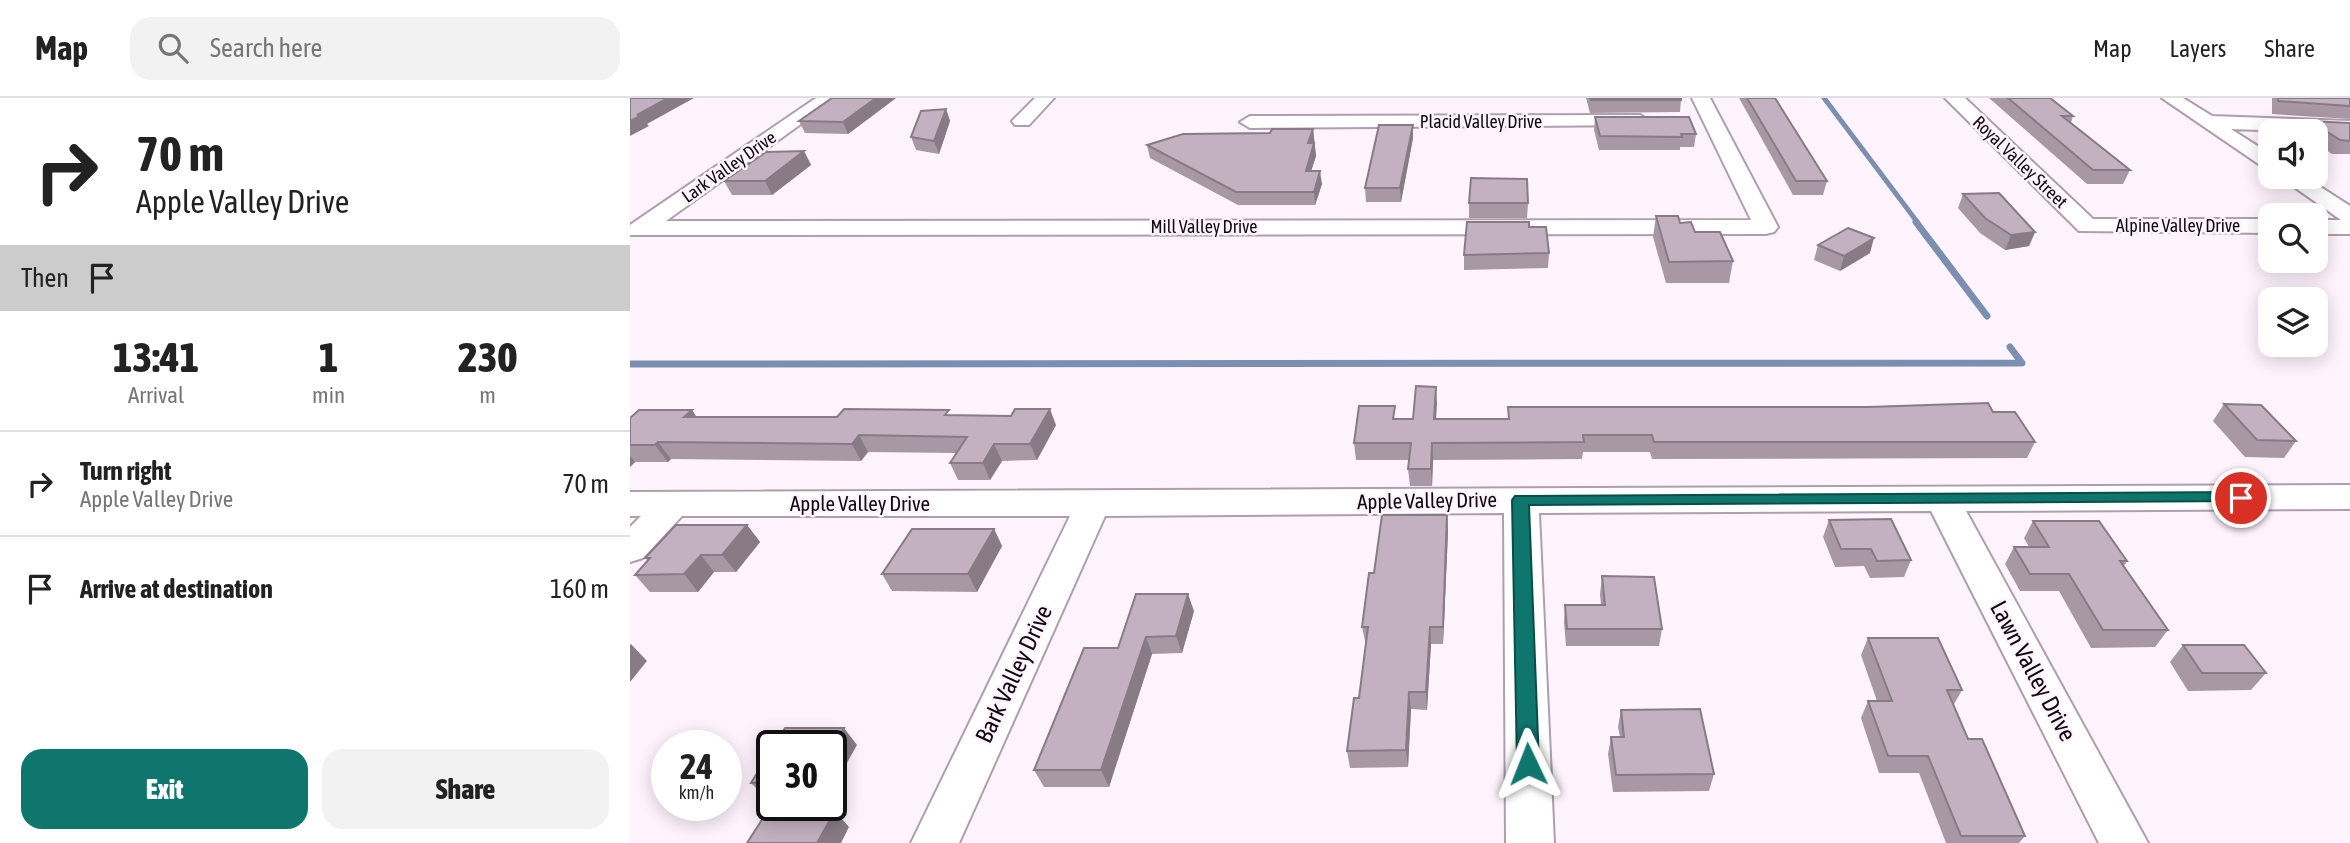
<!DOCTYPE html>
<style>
body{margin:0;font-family:"Asap Condensed",sans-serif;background:#f2f2f2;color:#222;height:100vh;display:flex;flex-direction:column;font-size:26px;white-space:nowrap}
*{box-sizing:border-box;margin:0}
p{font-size:23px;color:#767676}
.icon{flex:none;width:38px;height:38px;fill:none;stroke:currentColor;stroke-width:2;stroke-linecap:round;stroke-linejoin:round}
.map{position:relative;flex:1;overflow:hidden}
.panel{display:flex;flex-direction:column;background:#fff;width:630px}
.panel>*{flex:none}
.banner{background:#fff;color:#222;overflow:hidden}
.buttons{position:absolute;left:1628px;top:21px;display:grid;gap:14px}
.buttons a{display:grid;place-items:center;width:70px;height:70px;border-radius:14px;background:#fff;box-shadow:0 4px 18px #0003;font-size:35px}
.speed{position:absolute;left:21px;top:632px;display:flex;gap:14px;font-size:35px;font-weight:700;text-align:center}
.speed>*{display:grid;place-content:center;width:91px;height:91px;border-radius:50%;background:#fff;box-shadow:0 4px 18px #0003;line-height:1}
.speed small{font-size:18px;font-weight:400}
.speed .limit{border:4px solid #111;border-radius:10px;background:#fff;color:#111}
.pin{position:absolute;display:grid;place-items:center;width:60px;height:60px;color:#fff;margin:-30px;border:4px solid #fff;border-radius:50%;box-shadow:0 2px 7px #0007}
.me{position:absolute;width:77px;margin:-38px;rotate:358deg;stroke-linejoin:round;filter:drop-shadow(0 0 5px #0008)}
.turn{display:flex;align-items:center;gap:24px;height:147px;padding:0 21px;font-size:32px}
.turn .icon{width:91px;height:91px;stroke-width:2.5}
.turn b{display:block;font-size:49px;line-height:60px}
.then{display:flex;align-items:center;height:66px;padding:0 21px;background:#0003;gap:14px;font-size:26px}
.eta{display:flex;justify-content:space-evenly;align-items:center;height:119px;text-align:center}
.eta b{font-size:42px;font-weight:800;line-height:49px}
.button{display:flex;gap:14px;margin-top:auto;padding:14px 21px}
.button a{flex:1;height:80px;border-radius:21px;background:#0f766e;color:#fff;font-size:28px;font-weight:800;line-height:80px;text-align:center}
.button a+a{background:#f2f2f2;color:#222}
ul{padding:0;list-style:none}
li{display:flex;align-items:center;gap:21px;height:105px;padding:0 21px;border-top:2px solid #e0e0e0}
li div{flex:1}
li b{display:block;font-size:26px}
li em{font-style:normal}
header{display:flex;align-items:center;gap:42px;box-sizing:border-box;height:98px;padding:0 35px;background:#fff;border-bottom:2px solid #e0e0e0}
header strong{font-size:33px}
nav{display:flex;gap:38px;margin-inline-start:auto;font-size:24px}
.search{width:490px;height:63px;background:#f2f2f2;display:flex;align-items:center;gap:18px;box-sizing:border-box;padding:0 24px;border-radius:21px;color:#767676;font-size:26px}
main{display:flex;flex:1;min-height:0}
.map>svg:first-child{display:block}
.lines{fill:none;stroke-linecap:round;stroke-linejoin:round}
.stream-far1{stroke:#7b8fb2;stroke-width:5}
.stream{stroke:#7b8fb2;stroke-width:7}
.street-casing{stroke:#af9ead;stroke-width:4}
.street{fill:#fff;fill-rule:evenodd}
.wall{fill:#a897a5}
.shaded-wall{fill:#887b86}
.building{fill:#c3b0c0;stroke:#887b86;stroke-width:2}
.route{fill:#0f766e;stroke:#0a4d48;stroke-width:2}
.labels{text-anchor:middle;stroke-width:5;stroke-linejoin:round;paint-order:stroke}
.far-street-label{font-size:18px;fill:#0f090e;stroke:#fff4fe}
.street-label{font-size:21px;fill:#0f090e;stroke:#fff4fe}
.near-street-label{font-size:24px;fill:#0f090e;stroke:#fff4fe}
</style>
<header>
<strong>Map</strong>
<div class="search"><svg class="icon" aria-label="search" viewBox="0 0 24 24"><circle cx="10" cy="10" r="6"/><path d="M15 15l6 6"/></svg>Search here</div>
<nav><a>Map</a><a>Layers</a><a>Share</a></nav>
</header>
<main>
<section class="panel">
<div class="banner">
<div class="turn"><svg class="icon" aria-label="right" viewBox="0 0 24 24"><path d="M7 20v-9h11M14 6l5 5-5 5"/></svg><div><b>70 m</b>Apple Valley Drive</div></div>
<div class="then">Then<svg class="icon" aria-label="arrive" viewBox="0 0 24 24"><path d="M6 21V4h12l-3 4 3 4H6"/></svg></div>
</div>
<div class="eta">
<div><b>13:41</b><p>Arrival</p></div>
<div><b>1</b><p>min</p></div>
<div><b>230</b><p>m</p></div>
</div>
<ul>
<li><svg class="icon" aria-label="right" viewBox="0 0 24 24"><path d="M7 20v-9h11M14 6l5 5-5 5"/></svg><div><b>Turn right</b><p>Apple Valley Drive</p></div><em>70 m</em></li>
<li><svg class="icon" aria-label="arrive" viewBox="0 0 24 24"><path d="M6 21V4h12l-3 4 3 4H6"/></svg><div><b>Arrive at destination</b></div><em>160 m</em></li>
</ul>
<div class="button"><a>Exit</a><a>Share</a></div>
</section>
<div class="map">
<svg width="1720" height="745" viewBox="0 0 1720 745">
<rect width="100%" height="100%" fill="#fff4fe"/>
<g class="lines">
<path class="stream-far1" d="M1194,0l94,125"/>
<g class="stream">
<path d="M1286,124l71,94"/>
<path d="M0,266l1392,-1 -12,-16"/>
</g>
<g class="street-casing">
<g id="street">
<path d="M186,0h21l-171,123 1085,-1 -59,-122h18l68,129 -4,5 -8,2 -1136,1v-10z"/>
<path d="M405,0h19l-25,27h-14l-3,-4z"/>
<path d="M1315,0h20l128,121h177v14l-191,-2z"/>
<path d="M1532,0h21l29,18 138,5v12l-119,-4 39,25v15l-7,-2z"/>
<path d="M1010,17l10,6 -3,4 -397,3 -10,-6 10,-6z"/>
<path d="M1650,79h25l45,29v28h-35v-14h26z"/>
<path d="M1720,387v24l-384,2 182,332h-49l-168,-332 -392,2 15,330h-48l-2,-330 -399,3 -146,327h-48l159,-327h-388l-39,42 -13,4v-35l11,-11h-11v-24z"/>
</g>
</g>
<use href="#street" class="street"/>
</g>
<g class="wall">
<path d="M266,0l-48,36 -43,-1 -6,-12z"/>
<path d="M956,0h95v2l-1,12 -90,1z"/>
<path d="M1109,0h36l52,83 -4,14h-30z"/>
<path d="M1359,0h61l23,18 -2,7 59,47 -7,14h-36z"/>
<path d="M1642,0h78v21l-78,-5z"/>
<path d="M316,11l4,12 -11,33 -23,-4 -5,-13z"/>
<path d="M965,19l101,17 -2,13h-14v3h-81l-5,-20z"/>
<path d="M1680,23l40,2v31h-18l-17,-11v-12h-11z"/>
<path d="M683,31l3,27 -5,15 11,13 -7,21h-77l-88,-47 -3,-13z"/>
<path d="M783,40l-12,64h-35l-1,-14z"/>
<path d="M174,53l7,14 -39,30h-40l-8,-14z"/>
<path d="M1333,96l72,38 -6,14 -24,4 -25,-17 -22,-25z"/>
<path d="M839,105h59l-1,15h-58z"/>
<path d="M1026,118l24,7 53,38 -4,22h-63l-13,-46z"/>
<path d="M899,129l20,26 -1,15 -84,2v-15z"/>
<path d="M1188,147l52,8 -30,18 -26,-11z"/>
<path d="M806,289v32h72v-12l485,5 42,30 -8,16 -375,1 -2,-7h-67l-1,7 -149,1 -1,26h-22l-2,-17 1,-9h-53l-2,-17 42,-24h17z"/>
<path d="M1594,306l72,37 -12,17 -39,-1 -32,-36z"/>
<path d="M62,312l4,7 256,-2 104,10 -19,35 -35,1 -12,19h-32l-8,-17 6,-10 -88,-1 -7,9 -190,-2 -3,3h-33l-5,5v-49z"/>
<path d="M817,417l1,17 -5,112h-12l-4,66 -16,-1 -3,58 -58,1 -3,-17 12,-53 7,-53 -4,-18 12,-54z"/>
<path d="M1199,422l82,40 -7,17 -34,1 -6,-12 -29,1 -12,-30z"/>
<path d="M1403,423l94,40 -3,5 44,64 -13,17 -64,1 -32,-57h-39l-15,-27 9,-17h15l-5,-9z"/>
<path d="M117,427l13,17 -24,30h-22l-16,20h-48l-15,-17 13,-14 -3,-3z"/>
<path d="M364,431l8,17 -25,46 -85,-1 -10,-17z"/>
<path d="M972,478l60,53 -3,17h-93l-2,-24 1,-17h36l-1,-11z"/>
<path d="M564,513l-12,42 -30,1 -43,133h-65l-10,-17 84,-122z"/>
<path d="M1238,540l94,52 -9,16 15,33 57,97 -6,7h-73l-27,-70h-40l-18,-55 7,-17h9l-16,-46z"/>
<path d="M1553,547l83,28 -15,17 -63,1 -18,-29z"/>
<path d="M991,612l93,64 -5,17 -96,1 -5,-38 3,-17h9l-2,-10z"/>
<path d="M142,651v50h-5l-16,-16z"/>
</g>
<g class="shaded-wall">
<path d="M38,0h26l-47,26 2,2 -19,10v-15l7,-6z"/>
<path d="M246,0h20l-48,36 -5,-12z"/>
<path d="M316,11l4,12 -11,33 -5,-13z"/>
<path d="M783,27v13l-12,64 -1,-14z"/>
<path d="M683,31l3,27 -9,28 -1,-13 2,-28z"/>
<path d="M174,53l7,14 -39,30 -7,-14z"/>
<path d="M690,73l2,13 -7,21 -1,-13z"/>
<path d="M1405,134l-6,14 -24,4 6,-15z"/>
<path d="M1244,140l-4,15 -30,18 4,-15z"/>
<path d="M806,289l1,17 -2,32 -1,-17z"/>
<path d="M420,311l6,16 -19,35 -7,-16z"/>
<path d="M62,312l11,17 -19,-10z"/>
<path d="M229,337l9,17 -7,9 -9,-17z"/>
<path d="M28,344l13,17 -3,3 -13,-17z"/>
<path d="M802,345l1,17 -1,26 -1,-17z"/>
<path d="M364,346l8,17 -12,19 -7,-17z"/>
<path d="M0,358l5,6 -5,5z"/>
<path d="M817,417l1,17 -5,112v-17z"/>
<path d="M117,427l13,17 -24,30 -14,-17z"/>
<path d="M364,431l8,17 -25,46 -9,-18z"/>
<path d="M71,457l13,17 -16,20 -14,-18z"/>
<path d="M558,496l6,17 -12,42 -6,-17z"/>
<path d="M800,529l1,17 -4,66 -1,-18z"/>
<path d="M516,539l6,17 -43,133 -8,-17z"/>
<path d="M1,546l16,17 -17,21v-37z"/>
<path d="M779,594l2,17 -3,58 -2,-17z"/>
<path d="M214,630l13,17 -26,46v-42z"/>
<path d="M169,707h24l-12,22 -16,-16z"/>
<path d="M205,713l14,16 -8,16h-24z"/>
</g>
<g class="building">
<path d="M0,0h38l-31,17h5l-12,6z"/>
<path d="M202,0h44l-33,24 -44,-1z"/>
<path d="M960,0h91v2h-90z"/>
<path d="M1117,0h28l52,83h-31z"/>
<path d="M1378,0h42l23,18h-11l68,54h-37z"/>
<path d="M1648,0h72v8l-72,-5z"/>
<path d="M316,11l-12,32 -23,-4 10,-26z"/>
<path d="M965,19h94l7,17h-15l1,3 -82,-1z"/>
<path d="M1680,23l40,2v18l-10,-1z"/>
<path d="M749,27h34l-13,63h-35z"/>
<path d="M642,31h41l-5,14h6l-8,28h14l-6,21h-78l-89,-47 36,-11 87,-1z"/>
<path d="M174,53l-39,30h-41l42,-29z"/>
<path d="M841,80l56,1 1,24h-59z"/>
<path d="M1369,95l36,39 -24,3 -26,-17 -22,-24z"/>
<path d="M1026,118h22l2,7 11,-1 4,10h25l13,29 -64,1z"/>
<path d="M837,124h62v5h17l3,26 -85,2z"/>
<path d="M1218,130l26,10 -30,18 -26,-11z"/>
<path d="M786,288l20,1 -2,32h75l-1,-12h360l120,-4 5,9h22l20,30h-381l-2,-7h-69l1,7 -152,1 -1,26h-23l3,-26h-57l5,-37h36l-2,13h20z"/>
<path d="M1594,306l37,1 35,36 -39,-1z"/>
<path d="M214,311l105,1 -4,5 66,1 4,-7h35l-20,35h-36l-11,19h-33l17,-26 -108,-2 -7,9 -194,-2 -3,3h-25v-27l9,-8h53l-8,7h153z"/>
<path d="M752,417h65l-4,112h-13l-4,65h-17l-3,58 -59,1 7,-53h5l9,-71h-6l7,-54h5z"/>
<path d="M1261,421l20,41 -34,1 -6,-12h-30l-12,-29z"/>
<path d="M1403,423h66l28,40h-7l48,69h-65l-34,-56h-39l-16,-27h35z"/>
<path d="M46,427h71l-25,30h-21l-17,19 -49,1 15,-17h-5z"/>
<path d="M282,431h82l-26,45h-86z"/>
<path d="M972,478l52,1 8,52h-95l-2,-24h40z"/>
<path d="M506,496h52l-12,42 -30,1 -45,133h-67l50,-122h34z"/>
<path d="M1238,540h70l24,52h-15l21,49h14l43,97h-64l-33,-80h-40l-20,-55h24z"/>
<path d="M1553,547h61l22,28h-64z"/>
<path d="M1070,611l14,65 -98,1 -5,-38h13l-3,-27z"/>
<path d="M155,630h59l-13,21v-3h-57z"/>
<path d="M142,651v33l-21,1z"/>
<path d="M142,706l27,1 -4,6h40l-18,32h-70z"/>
</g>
<path class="route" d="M1611,394l8,6 -2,3 -718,4 10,259 -3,7 -8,2 -8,-2 -3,-7 -5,-264 3,-4z"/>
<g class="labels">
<g class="far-street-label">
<text x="851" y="30">Placid Valley Drive</text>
<text transform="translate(1390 64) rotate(44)" y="6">Royal Valley Street</text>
<text transform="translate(99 69) rotate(-35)" y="6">Lark Valley Drive</text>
<text x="1548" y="134">Alpine Valley Drive</text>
<text x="574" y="135">Mill Valley Drive</text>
</g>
<g class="street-label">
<text transform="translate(797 403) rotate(-1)" y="7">Apple Valley Drive</text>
<text x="230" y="413">Apple Valley Drive</text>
</g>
<g class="near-street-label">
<text transform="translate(1403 573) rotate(62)" y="8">Lawn Valley Drive</text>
<text transform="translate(384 576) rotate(-65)" y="8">Bark Valley Drive</text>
</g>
</g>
</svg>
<div class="buttons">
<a><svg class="icon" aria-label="sound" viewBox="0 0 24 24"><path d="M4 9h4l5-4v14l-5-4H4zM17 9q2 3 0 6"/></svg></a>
<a><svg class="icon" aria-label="search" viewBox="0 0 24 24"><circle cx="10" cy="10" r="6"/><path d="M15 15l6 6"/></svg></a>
<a><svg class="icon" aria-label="layers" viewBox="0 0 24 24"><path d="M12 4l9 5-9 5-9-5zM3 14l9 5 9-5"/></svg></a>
</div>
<div class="speed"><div>24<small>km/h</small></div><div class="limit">30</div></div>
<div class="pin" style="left:1611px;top:400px;background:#d93025"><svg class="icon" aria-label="arrive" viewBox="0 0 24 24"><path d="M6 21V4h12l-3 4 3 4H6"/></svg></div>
<svg class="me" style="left:898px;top:666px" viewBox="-20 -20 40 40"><path d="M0-17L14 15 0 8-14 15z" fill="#0f766e" stroke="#fff" stroke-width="4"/></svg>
</div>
</main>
